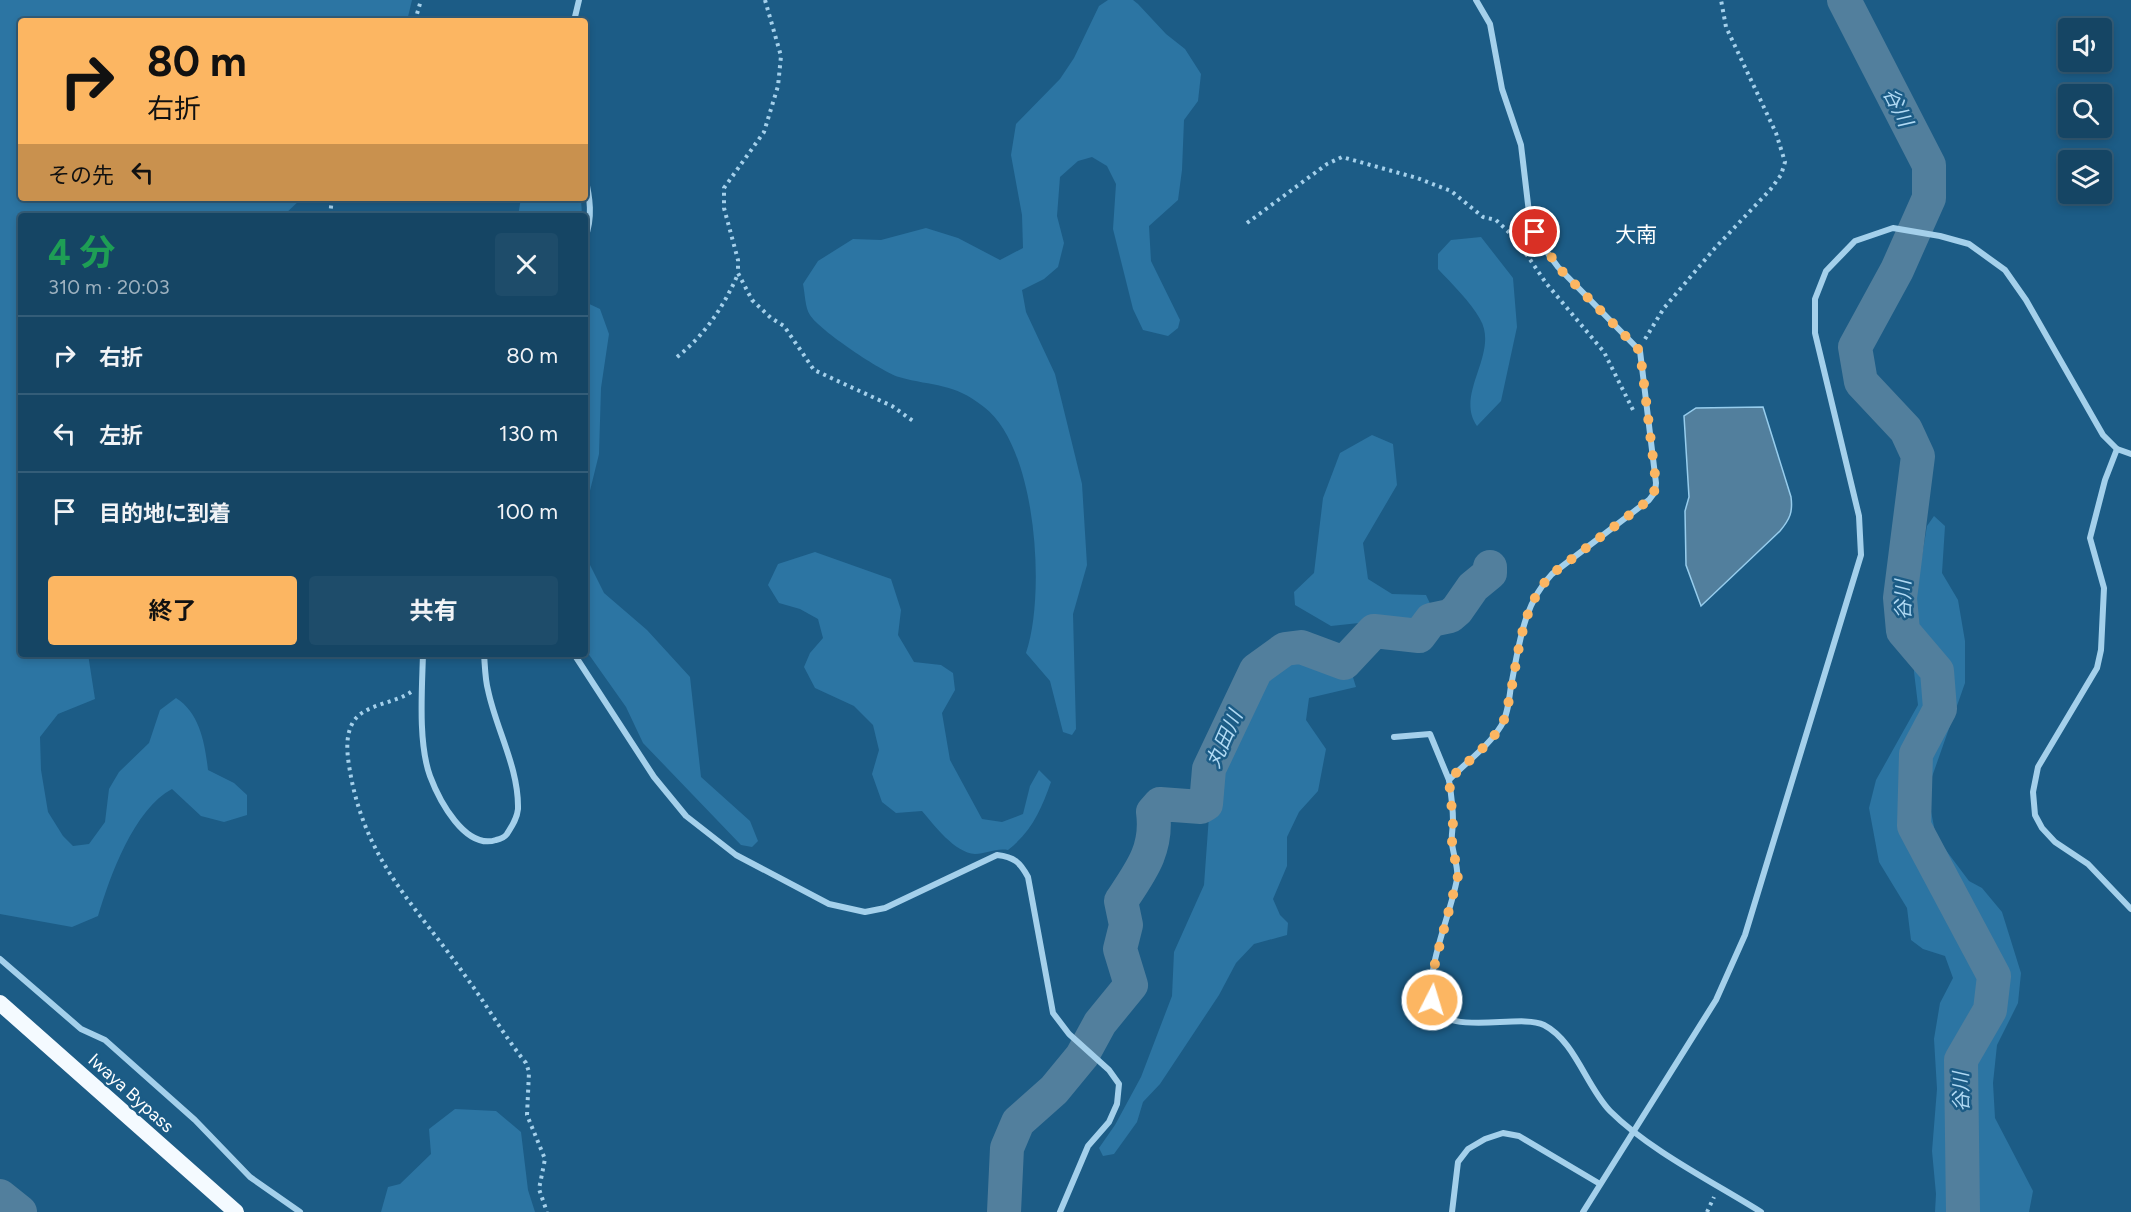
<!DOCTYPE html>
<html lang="ja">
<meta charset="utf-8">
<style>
body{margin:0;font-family:Figtree,"Noto Sans JP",sans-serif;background:#1e4c6a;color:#f1f3f6;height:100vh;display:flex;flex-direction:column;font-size:22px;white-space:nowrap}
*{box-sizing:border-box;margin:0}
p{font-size:20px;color:#9db1bf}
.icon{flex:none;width:33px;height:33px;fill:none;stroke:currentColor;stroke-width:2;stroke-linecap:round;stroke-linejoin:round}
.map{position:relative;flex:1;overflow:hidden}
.details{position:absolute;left:18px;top:213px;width:570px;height:444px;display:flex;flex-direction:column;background:#154564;border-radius:6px;box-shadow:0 3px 9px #0003,0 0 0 2px #345d78}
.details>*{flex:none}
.hud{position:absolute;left:18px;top:18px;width:570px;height:183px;border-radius:6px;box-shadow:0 3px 9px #0003,0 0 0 2px #345d78;background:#fcb662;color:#111;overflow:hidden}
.tools{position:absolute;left:2058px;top:18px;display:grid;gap:12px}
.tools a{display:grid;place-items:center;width:54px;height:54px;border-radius:6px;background:#154564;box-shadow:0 3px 9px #0003,0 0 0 2px #345d78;font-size:30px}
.pin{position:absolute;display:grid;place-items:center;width:51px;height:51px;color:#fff;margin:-26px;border:3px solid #fff;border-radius:50%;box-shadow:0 2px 6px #0007}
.me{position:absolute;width:66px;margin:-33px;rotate:5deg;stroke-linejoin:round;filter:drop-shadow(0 0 4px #0008)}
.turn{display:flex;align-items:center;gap:21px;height:126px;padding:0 30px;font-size:27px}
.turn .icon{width:78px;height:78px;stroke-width:2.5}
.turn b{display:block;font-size:42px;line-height:51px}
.then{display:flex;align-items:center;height:57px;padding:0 30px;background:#0003;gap:12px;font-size:22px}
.round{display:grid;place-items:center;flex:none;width:63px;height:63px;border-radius:6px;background:#1e4c6a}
.headline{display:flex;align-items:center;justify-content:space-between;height:102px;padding:0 30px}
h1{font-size:36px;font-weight:700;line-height:45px;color:#1e9e55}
.cta{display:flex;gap:12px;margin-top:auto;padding:12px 30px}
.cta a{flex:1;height:69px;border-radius:6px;background:#fcb662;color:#111;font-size:24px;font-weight:700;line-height:69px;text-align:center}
.cta a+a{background:#1e4c6a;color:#f1f3f6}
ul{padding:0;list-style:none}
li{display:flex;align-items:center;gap:18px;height:78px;padding:0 30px;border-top:2px solid #345d78}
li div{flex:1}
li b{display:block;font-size:22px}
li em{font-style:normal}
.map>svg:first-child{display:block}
.green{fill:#2c75a3}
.water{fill:#527f9d;stroke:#97cded;stroke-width:1.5}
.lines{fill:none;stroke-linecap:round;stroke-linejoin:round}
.river{stroke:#527f9d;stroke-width:34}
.path{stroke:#a4d0eb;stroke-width:4;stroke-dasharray:3 4.5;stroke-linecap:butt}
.minor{stroke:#a4d0eb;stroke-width:6}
.trunk{stroke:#f4faff;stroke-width:16}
.route{stroke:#fcb662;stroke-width:10;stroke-dasharray:0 18}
.labels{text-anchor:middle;stroke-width:5;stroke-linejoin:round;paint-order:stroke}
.street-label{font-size:18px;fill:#fff;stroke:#1c5c86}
.water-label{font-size:20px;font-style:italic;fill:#b0d9f3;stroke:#1c5c86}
.quarter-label{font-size:21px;fill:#fff;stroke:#1c5c86}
</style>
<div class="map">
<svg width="2131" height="1212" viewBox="0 0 2131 1212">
<rect width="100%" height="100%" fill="#1c5c86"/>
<g class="green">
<path d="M0,0h412l-5,21h-386v177h281l-19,18h-262v438h67l7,45 -37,15 -18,23 1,33 7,42 15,24 10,10 16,-2 16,-22 4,-33 10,-17 30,-29 11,-33 16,-12c24,15 29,46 32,72l26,13 13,12v20l-23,7 -23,-6 -29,-27c-38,20 -62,87 -74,127l-26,11 -72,-13z"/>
<path d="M1108,0h25l5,4 28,30 19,15 16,25 -3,27 -14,19 -2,50 -4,30 -29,26 2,35 29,59 -2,8 -10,8 -25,-6 -10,-21 -20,-80 3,-45 -9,-18 -15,-9 -14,4 -18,16 -3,39 7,27 -6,24 -14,12 -22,11 4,22 29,62 27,110 5,81 -14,49 3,115 -4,6 -9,-3 -13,-51 -24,-28c20,-58 11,-206 -42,-246 -31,-25 -50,-20 -85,-30 -17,-5 -80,-47 -89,-62 -5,-7 -5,-22 -7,-31l15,-23 35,-22 28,1 45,-12 32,10 42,22 23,-12 -1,-33 -11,-60 5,-31 44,-45 14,-21 25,-52z"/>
<path d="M521,198h60l1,18h-64z"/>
<path d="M1481,237l32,41 4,49 -16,74 -24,25c-23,-32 23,-73 3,-107 -10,-18 -28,-35 -42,-50v-15l13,-14z"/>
<path d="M585,302l15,7 9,25 -8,54 -2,66 -13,53 1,52 17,34 43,37 43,47 11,100 49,44 8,20 -6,6 -11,-2 -98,-102 -17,-36 -41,-58z"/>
<path d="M1372,435l21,9 4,41 -34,58 5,36 24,15 34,1 8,17c-16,8 -30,17 -47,8l-56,6 -36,-21 -1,-13 20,-19 9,-75 17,-45z"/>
<path d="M1934,516l11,10 -3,47 16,27 7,41v42l-38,108 9,46 33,44 13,7 20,24 19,61 -3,30 -21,42 -4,38 2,35 38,73 -4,21h-94l1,-18 -4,-43 5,-62 -3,-50 6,-36 13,-25 -8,-22 -22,-7 -12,-9 -4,-32 -28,-46 -10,-54 7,-28 42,-75 -4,-33v-68l13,-78z"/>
<path d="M815,552l76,27 10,31 -3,25 16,27 27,3 12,8 2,17 -13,23 8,47 32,59 20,3 21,-8 7,-28 9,-16 12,12c-10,28 -19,49 -43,68 -13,-2 -22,4 -33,4 -20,-1 -41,-29 -53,-43l-26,2 -14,-11 -10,-28 7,-24 -6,-25 -19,-19 -39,-18 -11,-21 6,-14 13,-15 -5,-19 -18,-10 -21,-6 -11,-18 10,-21z"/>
<path d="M1301,653l50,18 5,16 -47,11 -3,22 20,29 -8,42 -19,21 -12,25v29l-14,33 7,16 8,8 -1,12 -33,9 -18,19 -17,32 -59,89 -17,18 -6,20 -23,32 -11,2 -4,-8 16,-23 26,-48 31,-81 2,-44 30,-67 8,-111 28,-60 9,-29 35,-27z"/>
<path d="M455,1109l41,2 25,21 7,58 7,22h-154l7,-25 12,-3 31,-30 -2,-25z"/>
</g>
<path class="water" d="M1763,407l28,90c2,15 -1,22 -11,34l-79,75 -15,-41 -1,-54 4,-14 -5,-81 12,-8z"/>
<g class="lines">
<g class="river">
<path d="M1844,0l85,165v33l-32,72 -42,77 6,35 45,48 12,26 -18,142 3,33 34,40 3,38 -24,45 -2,72 80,150 -4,34 -29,50 2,152"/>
<path d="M0,1196l20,16"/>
<path d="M1004,1212l3,-64 11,-26 36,-32 28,-34 18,-33 31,-38 -11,-36 6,-24 -5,-24c20,-30 37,-52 32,-89l7,-8 41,3 5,-3 3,-35 47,-99 29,-21 16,-2 43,16 30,-32 45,5 12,-16 19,-4 7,-6 16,-23 17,-14v-6"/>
</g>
<g class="path">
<path d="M765,0l16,56 -3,30 -14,46 -40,56v20l14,52v13l14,27 19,18 13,8 30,44 78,36 21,15"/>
<path d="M415,21l6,-21"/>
<path d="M330,216l2,-18"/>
<path d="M1247,223l80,-59 15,-7 75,21 34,13 32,26 13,3 20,19 30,44 58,69 30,60"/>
<path d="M1645,339l19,-31 51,-60 55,-58 11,-15 4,-13 -9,-29 -50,-106 -5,-27"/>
<path d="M677,357c28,-22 47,-51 61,-83"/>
<path d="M411,692c-17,12 -49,12 -59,32 -8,16 -4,36 -1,53 17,88 67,131 115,200 21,28 38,59 60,86l3,9 -2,43 18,44 -6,30 8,23"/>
<path d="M1707,1212l7,-15"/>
</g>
<g class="minor">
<path d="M1476,0l14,24 12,65 19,56 9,76 11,23 17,23 82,84 16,132 -1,9 -6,8 -97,74c-29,30 -33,72 -41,112 -2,13 -3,29 -10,40 -13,21 -35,36 -52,54 2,13 4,27 4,41 0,7 -2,15 -1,22 1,12 7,25 5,36 -6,34 -30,86 -25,120 7,42 86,13 112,26 31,16 42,61 66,86 39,39 103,71 151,101"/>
<path d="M574,21l5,-21"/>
<path d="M585,177c5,20 8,41 0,61"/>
<path d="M2117,449l-12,31 -15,58 14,50 -3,62 -4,18 -59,99 -5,25 2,23 7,13 13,14 33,22 43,45"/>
<path d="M423,654c-1,36 -5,89 7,122 9,24 35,74 66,64 5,-1 8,-2 11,-6 5,-8 10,-15 11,-25 1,-41 -22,-80 -30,-119 -3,-11 -3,-24 -4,-36"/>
<path d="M574,654l80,123 32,39 50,39 93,49 36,8 20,-4 112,-53c17,2 23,7 31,22l25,136 16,21 40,36 10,14 -2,20 -8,18 -21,24 -28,66"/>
<path d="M1394,737l36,-3 19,46"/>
<path d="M0,959l81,70 24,11 90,80 55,57 50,35"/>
<path d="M1452,1212l6,-50 10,-13 17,-10 18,-6 16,3 81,48"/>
<path d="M1583,1212l133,-212 29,-65 116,-380 -2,-39 -44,-183v-34l11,-28 29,-30 38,-13 47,8 29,8 36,26 21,30 77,135 14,14 14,5"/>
</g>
<path class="trunk" d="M0,1003l236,209"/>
</g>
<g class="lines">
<path class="route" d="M1432,1000l3,-37 23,-87 -6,-33 1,-22 -4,-41c17,-18 39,-33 52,-54 6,-10 7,-24 10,-35 8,-41 11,-86 41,-117l97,-74 5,-8 2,-9 -16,-132 -82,-84 -23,-35"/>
</g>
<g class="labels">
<g class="street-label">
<text transform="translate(131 1093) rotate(42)" y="6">Iwaya Bypass</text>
</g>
<g class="water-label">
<text transform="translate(1898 107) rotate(63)" y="7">谷川</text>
<text transform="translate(1903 600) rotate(-90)" y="7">谷川</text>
<text transform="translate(1224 739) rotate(-66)" y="7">丸田川</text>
<text transform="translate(1961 1092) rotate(-91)" y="7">谷川</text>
</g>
<g class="quarter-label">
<text x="1636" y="242">大南</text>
</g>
</g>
</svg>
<div class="tools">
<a><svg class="icon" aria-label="sound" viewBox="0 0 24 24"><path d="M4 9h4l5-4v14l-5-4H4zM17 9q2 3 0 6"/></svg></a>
<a><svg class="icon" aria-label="search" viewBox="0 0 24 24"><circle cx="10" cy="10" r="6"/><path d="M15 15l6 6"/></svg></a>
<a><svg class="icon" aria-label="layers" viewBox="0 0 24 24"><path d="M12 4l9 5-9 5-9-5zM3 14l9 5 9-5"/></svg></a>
</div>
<div class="pin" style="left:1535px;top:232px;background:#d93025"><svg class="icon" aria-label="arrive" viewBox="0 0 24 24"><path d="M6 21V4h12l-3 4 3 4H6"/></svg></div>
<svg class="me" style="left:1432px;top:1000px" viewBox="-20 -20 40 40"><circle r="17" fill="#fcb662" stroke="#fff" stroke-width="3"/><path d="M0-11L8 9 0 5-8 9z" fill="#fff"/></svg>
<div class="hud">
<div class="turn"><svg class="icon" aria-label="right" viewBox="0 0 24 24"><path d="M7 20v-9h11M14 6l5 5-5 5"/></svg><div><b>80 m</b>右折</div></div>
<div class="then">その先<svg class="icon" aria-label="left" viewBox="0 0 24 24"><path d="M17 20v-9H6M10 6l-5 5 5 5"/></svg></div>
</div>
<section class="details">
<div class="headline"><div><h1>4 分</h1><p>310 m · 20:03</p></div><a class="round"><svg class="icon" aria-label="close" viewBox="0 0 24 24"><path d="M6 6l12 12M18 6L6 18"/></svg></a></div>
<ul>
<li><svg class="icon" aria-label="right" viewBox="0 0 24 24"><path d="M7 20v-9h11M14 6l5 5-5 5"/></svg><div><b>右折</b></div><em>80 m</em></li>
<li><svg class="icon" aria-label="left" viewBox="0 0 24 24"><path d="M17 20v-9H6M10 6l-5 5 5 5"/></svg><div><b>左折</b></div><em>130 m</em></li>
<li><svg class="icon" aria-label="arrive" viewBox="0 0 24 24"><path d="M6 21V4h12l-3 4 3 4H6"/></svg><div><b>目的地に到着</b></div><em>100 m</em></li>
</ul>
<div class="cta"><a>終了</a><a>共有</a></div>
</section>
</div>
